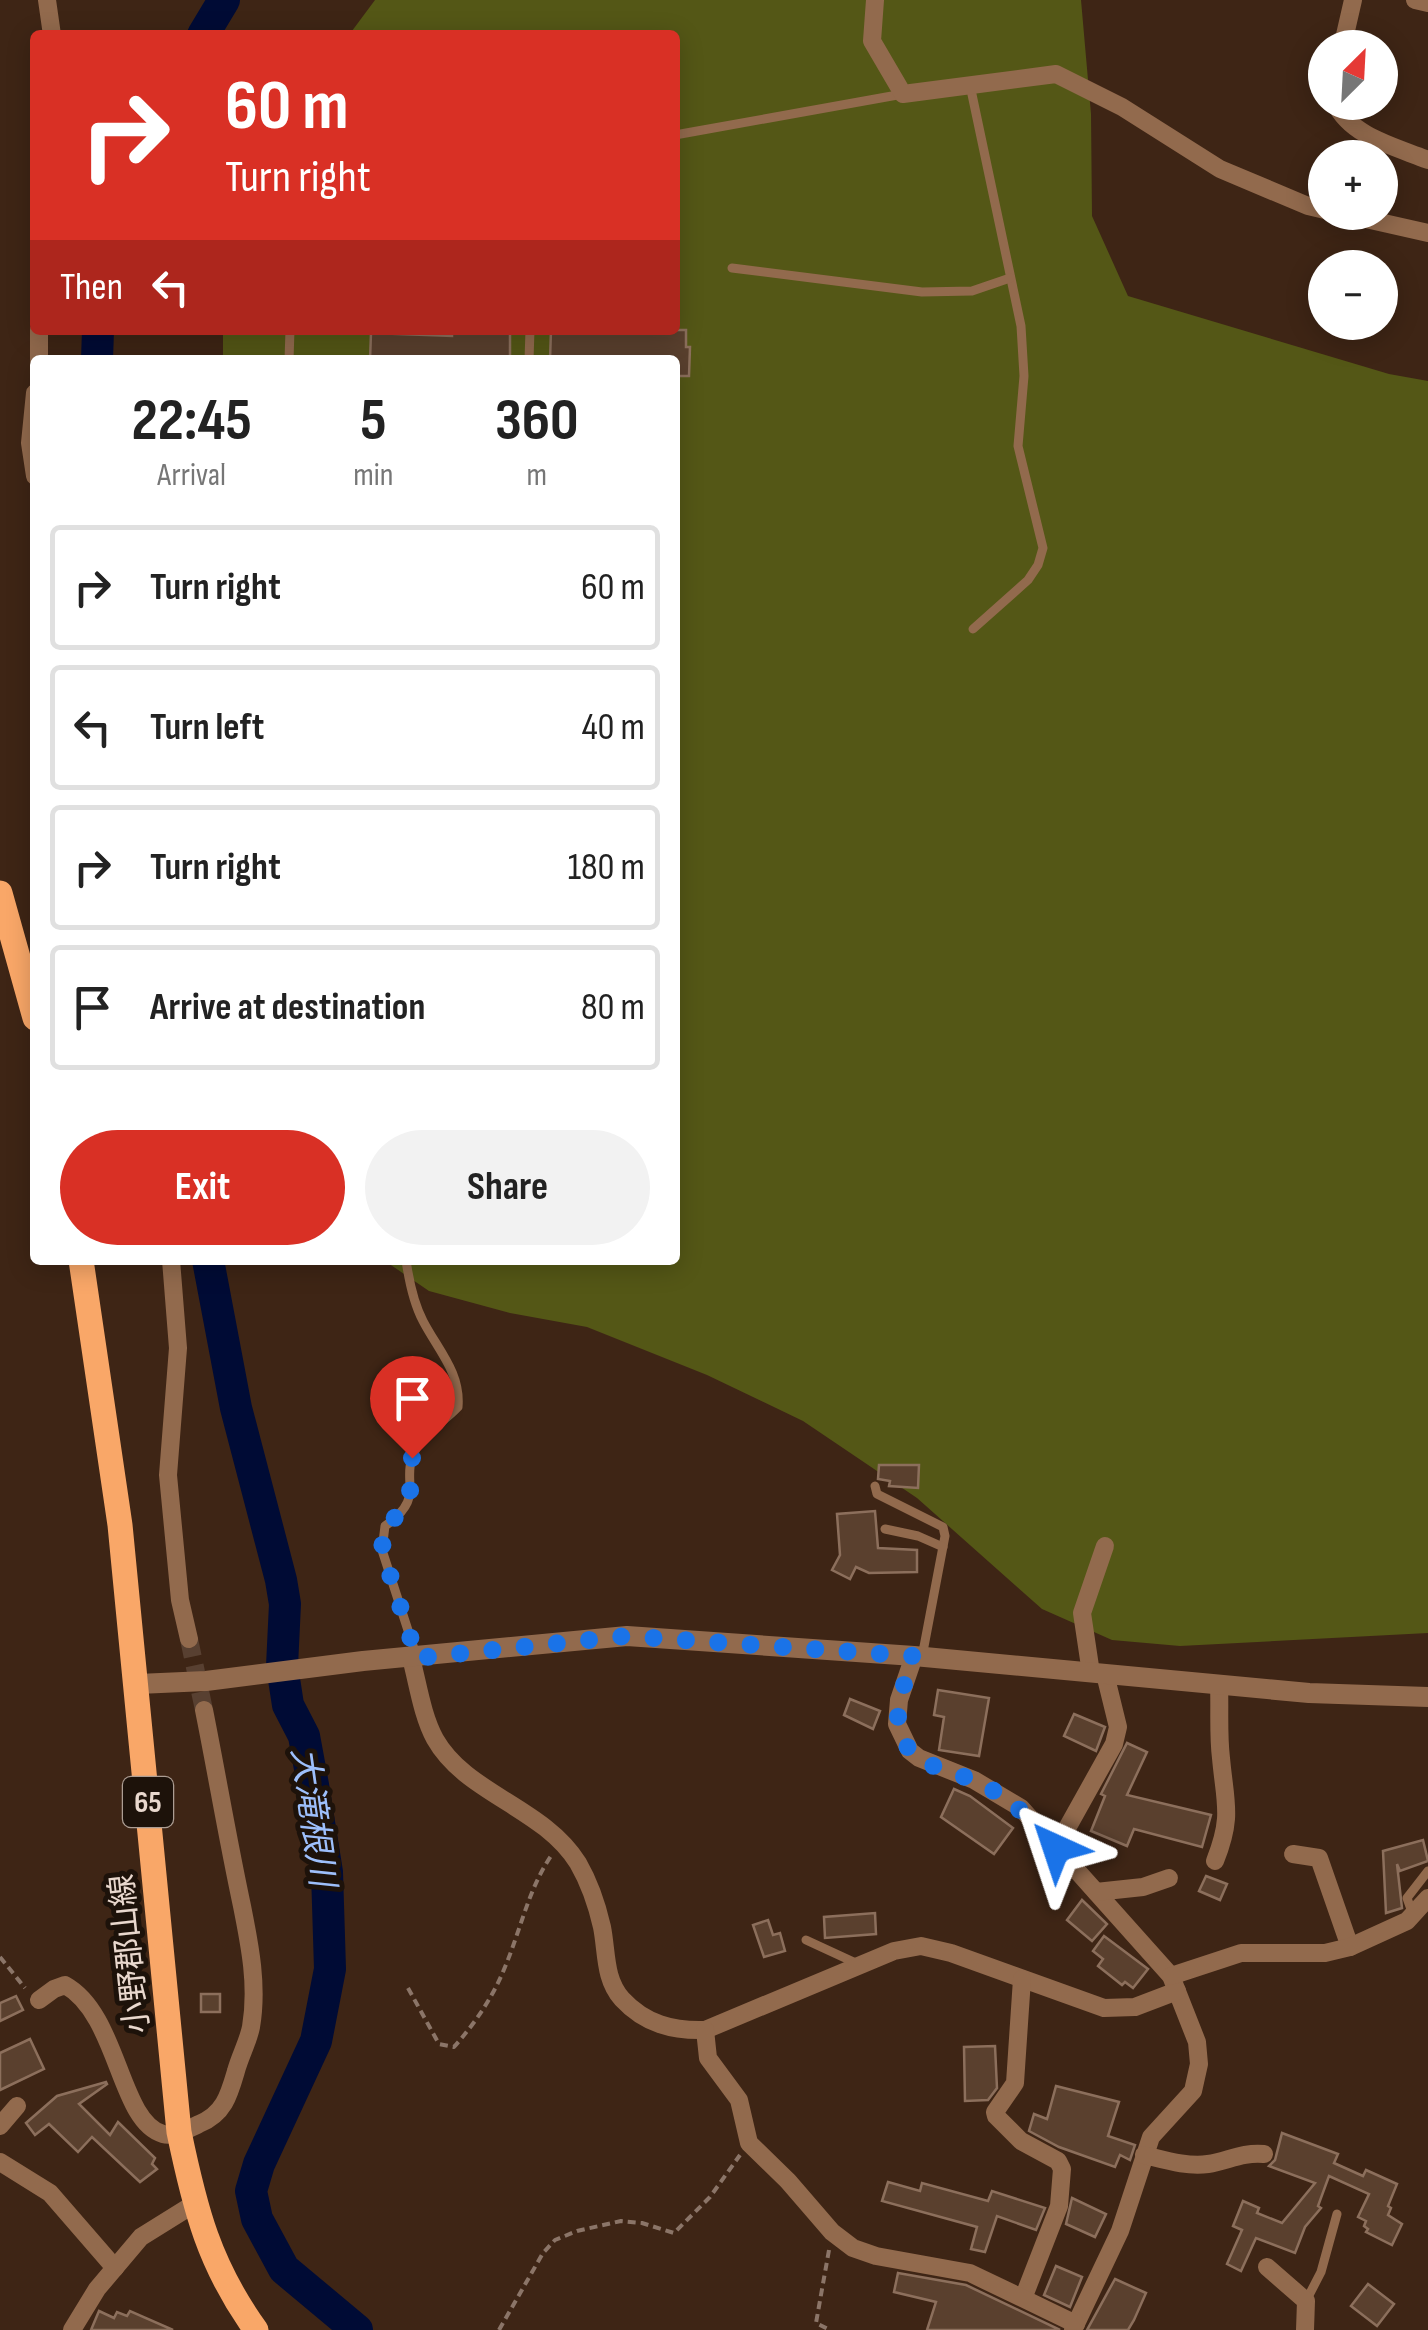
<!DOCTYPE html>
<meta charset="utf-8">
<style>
body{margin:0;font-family:"Sofia Sans Condensed","Noto Sans JP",sans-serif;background:#f2f2f2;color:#222;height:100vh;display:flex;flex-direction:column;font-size:38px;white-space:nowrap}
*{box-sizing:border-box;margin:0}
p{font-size:32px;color:#767676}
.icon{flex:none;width:55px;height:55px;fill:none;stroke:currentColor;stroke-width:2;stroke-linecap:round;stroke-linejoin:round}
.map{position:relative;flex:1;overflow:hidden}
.side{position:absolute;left:30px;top:355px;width:650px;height:910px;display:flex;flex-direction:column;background:#fff;border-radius:10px;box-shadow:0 5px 25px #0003}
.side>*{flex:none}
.hud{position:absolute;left:30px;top:30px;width:650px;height:305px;border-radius:10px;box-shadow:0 5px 25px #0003;background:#d93025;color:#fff;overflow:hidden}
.needle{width:65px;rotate:24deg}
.fabs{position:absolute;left:1308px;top:30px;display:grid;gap:20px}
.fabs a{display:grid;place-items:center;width:90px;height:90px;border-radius:50%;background:#fff;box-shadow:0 5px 25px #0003;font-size:50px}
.pin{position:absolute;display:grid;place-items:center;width:85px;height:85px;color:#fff;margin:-102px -42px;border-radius:50% 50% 50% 0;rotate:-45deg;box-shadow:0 0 10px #0007}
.pin .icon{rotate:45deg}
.me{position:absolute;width:110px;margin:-55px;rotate:318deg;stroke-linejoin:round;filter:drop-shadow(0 0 8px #0008)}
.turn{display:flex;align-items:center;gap:35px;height:210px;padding:0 30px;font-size:45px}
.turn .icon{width:130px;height:130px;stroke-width:2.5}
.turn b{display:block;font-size:70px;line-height:85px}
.then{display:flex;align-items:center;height:95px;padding:0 30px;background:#0003;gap:20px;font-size:38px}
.eta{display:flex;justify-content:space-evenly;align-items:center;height:170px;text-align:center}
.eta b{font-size:60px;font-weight:700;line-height:70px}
.primary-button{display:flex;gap:20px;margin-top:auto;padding:20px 30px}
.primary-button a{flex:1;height:115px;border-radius:60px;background:#d93025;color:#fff;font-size:40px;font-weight:700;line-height:115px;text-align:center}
.primary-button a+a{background:#f2f2f2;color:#222}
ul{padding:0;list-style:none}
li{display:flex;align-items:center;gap:30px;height:125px;margin:0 20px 15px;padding:0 10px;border:5px solid #e0e0e0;border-radius:10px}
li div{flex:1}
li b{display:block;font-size:38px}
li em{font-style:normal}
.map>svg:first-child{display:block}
.green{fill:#545716}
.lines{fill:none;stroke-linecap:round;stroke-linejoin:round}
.river{stroke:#000b35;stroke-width:32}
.building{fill:#5a402e;stroke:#8c6f5c;stroke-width:2.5}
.minor-tunnel{stroke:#584031;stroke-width:18;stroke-dasharray:18 9;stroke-linecap:butt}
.path{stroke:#8b7568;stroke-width:4;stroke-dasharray:8 5;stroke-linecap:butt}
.service{stroke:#926a4d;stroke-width:9}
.minor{stroke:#926a4d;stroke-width:18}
.tertiary{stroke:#926a4d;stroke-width:20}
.primary{stroke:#f9a768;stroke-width:25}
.route{stroke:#1a73e8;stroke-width:18;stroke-dasharray:0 32.4}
.labels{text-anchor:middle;stroke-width:10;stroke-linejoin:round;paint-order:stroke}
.shield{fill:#1d120a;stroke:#ac9d93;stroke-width:2.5}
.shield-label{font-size:30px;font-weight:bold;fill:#e9d8ce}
.street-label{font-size:32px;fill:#e9d8ce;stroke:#1d120a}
.water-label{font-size:35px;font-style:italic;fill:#9dbffb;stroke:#1d120a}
</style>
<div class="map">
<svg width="1428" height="2330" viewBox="0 0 1428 2330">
<rect width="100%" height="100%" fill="#3e2515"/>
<path class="green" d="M375,0h706l10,114 1,102 36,80 261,78 39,7v1252l-248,13 -68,-6 -70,-31 -125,-111 -114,-77 -96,-46 -120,-48 -77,-14 -81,-22 -44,-30 290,-1v-900h-452v-30h452v-295h-326z"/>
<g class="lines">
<g class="river">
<path d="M203,35l21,-35"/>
<path d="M97,360l1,-30"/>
<path d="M208,1260l28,148 45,172 4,24 -3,62 6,39 16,31 9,49 14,87 3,97 -14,72 -57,123 -8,27 6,28 27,50 73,61"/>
</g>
</g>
<g class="building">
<path d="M452,330h58v30h-140l1,-27 81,3z"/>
<path d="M551,330h135v17h4l-1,29h-14v-16h-125z"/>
<path d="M879,1465h40l-1,23 -29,-2 1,-5 -12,-2z"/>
<path d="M875,1511l3,37 39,2v22l-48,1 -13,-6 -6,12 -18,-9 8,-15 -3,-41z"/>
<path d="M938,1690l51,8 -10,58 -40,-6 5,-33 -10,-2z"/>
<path d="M850,1699l30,12 -7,18 -29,-14z"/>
<path d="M1074,1714l31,13 -9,24 -32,-15z"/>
<path d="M1127,1743l20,9 -20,43 84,20 -9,32 -68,-18 -7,17 -36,-15 14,-35 -4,-2z"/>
<path d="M954,1789l16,7 43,32 -19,26 -53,-37z"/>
<path d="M1423,1840l5,21 -28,10 -3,-7 5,44 -16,5 -3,-62z"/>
<path d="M1206,1876l21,8 -7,16 -21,-9z"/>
<path d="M1082,1900l25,24 -15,17 -25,-21z"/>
<path d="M875,1913l1,21 -51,4 -1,-21z"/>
<path d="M768,1920l5,15 7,-2 5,18 -21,6 -11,-32z"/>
<path d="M1104,1936l44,33 -15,19 -8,-6 -3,3 -24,-19 5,-7 -10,-8z"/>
<rect x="201" y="1994" width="19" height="18"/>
<path d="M16,1996l7,14 -23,11v-18z"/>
<path d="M30,2039l14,30 -44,21v-37z"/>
<path d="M995,2046l2,42 -9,12 -23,1 -1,-54z"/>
<path d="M106,2082l1,2 -28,20 31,31 8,-13 37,36 -3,6 5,5 -17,13 -48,-45 -14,15 -29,-28 -14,11 -9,-12 31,-27z"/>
<path d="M1056,2086l63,16 -11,34 27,9 -5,15 -10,-5 -5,12 -56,-20 -30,-16 5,-17 13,5z"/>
<path d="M1282,2133l56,21 -4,9 29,13 3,-6 31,14 -9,22 3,2 -3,7 14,9 -10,21 -26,-13 2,-3 -4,-3 2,-5 -8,-4 11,-23 -40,-18 -11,30 3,2 -16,19 -10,26 -39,-15 -15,33 -14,-7 15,-34 -9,-4 10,-25 16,7 -2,5 25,10 33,-40 -46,-17 6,-6z"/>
<path d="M888,2182l32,9 2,-8 66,18 4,-10 53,17 -9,22 -39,-14 -12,36 -14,-3 6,-22 -95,-26z"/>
<path d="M1072,2198l34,16 -11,23 -29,-13z"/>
<path d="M1056,2266l26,11 -12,30 -26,-12z"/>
<path d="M898,2273l68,12 94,45h-133l9,-28 -42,-10z"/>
<path d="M1115,2279l31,14 -12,27 -6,10h-41z"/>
<path d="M1368,2284l26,20 -17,22 -26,-20z"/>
<path d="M99,2311l15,7 3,-6 10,4 3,-5 43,19h-82z"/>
</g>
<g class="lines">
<path class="minor-tunnel" d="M189,1639l15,71"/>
<g class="path">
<path d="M0,1957l25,31"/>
<path d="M408,1988l31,56 15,3c22,-25 39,-50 51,-80 16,-38 23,-77 46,-111"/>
<path d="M829,2250l-13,73 14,7"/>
<path d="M499,2330l44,-77 12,-13 22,-9 44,-10 21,2 32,10 36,-36 30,-42"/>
</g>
<g class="service">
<path d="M970,85l51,241 3,50 -6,70 25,102 -5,17 -10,15 -55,49"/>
<path d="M675,135l228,-41"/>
<path d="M732,268l190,24 50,-1 38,-13"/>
<path d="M289,360l1,-30"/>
<path d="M529,360l1,-30"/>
<path d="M406,1260c3,21 7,42 17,61 15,29 38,52 35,86 -13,14 -32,24 -41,40 -20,35 12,48 -32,79l-3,24 34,105"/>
<path d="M875,1486l2,8 66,33 2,9 -23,121"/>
<path d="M885,1529l33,7 25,11"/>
<path d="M1412,1912l-5,-14 21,-27"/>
<path d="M806,1940l52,24"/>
<path d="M1306,2301l15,-29 16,-58"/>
</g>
<g class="minor">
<path d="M47,0l5,35"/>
<path d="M875,0l-3,41 31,53 153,-20 66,33 98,62 88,37 17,4"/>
<path d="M1415,0l13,3"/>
<path d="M1342,48l11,-48"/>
<path d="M1335,102c14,34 61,45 93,58"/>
<path d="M1335,212l93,21"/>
<path d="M39,360v-30"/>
<path d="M35,393l-5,50 5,33"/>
<path d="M171,1260l7,88 -10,127 12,125 9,39"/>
<path d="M914,1656l-15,44 -2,24 13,27 9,7 55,22 47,28 150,168 26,66 2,22 -6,27 -42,46 -31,94 -47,99"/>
<path d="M411,1658c7,26 11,57 24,81 31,55 108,68 143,124 11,19 19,42 24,64 5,25 2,52 20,72 23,25 51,32 83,31l189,-79 27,-5 30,7 153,55 31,-1 42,-16"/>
<path d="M1091,1673l-9,-60 23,-67"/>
<path d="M1056,1848l58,-104 4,-17 -13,-53"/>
<path d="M1293,1854l26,4 31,89"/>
<path d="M1215,1861c18,-45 10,-58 6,-103 -3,-24 -1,-49 -2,-73"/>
<path d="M1096,1892l47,-5 26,-9"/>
<path d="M1171,1976l70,-23h84l25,-6 57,-26 21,-23"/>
<path d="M1022,1979l-7,104 -20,29 1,4 25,25 37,20 4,8 -3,37 -35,90"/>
<path d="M39,2000l15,-11 11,-4c54,30 54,137 98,149 11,3 25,-5 36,-10 25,-10 30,-29 37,-53 4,-15 12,-29 15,-44 7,-41 -1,-81 -9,-121 -14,-65 -25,-131 -38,-196"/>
<path d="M705,2030l3,28 31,42 10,43 39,38 44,51 21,16 23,8 94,17 106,51"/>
<path d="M0,2126l17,-20"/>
<path d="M1144,2155c21,5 43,12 64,9 20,-3 34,-12 56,-10"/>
<path d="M0,2162l50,31 65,75"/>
<path d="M1267,2267l39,34 -1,29"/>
<path d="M72,2330l25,-41 44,-52 53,-33"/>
</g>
<path class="tertiary" d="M138,1684l68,-3 157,-20 264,-25 287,20 395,37 119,4"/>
<g class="primary">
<path d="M0,893l35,125"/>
<path d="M81,1260l39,265 59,607c16,77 30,133 77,198"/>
</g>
</g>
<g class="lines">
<path class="route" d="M412,1458c-3,35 4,46 -28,68l-2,24 35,108 209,-22 288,20c-16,45 -34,87 22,111 12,5 25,8 37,13 38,17 56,38 83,68"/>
</g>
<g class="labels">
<rect class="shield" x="123" y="1777" width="50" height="50" rx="8"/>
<g class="shield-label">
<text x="148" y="1812">65</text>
</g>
<g class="street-label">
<text transform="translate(129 1954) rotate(-96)" y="11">小野郡山線</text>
</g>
<g class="water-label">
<text transform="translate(314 1817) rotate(82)" y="12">大滝根川</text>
</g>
</g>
</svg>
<div class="fabs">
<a><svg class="needle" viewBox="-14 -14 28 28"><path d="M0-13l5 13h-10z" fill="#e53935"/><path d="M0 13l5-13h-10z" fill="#767676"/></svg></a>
<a>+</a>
<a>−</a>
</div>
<div class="pin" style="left:412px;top:1458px;background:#d93025"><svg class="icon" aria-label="arrive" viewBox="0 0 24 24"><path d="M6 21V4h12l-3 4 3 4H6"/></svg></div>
<svg class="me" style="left:1056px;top:1848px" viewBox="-20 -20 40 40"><path d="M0-17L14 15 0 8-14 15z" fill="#1a73e8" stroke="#fff" stroke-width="4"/></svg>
<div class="hud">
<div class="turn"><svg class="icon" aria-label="right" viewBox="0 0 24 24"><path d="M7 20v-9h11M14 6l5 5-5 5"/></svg><div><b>60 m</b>Turn right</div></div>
<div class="then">Then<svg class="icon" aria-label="left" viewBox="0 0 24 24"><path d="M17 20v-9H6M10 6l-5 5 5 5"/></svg></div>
</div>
<section class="side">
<div class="eta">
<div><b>22:45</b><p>Arrival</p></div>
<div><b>5</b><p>min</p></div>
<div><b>360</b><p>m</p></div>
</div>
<ul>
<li><svg class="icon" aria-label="right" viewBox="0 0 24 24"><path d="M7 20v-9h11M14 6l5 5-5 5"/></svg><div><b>Turn right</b></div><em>60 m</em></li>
<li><svg class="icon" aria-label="left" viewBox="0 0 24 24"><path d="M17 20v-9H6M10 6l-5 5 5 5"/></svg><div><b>Turn left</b></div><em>40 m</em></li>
<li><svg class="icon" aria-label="right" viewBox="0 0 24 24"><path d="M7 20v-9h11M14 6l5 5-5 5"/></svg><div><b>Turn right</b></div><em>180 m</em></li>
<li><svg class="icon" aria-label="arrive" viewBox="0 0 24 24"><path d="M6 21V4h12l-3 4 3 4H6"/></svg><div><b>Arrive at destination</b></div><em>80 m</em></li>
</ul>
<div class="primary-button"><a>Exit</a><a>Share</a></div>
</section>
</div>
